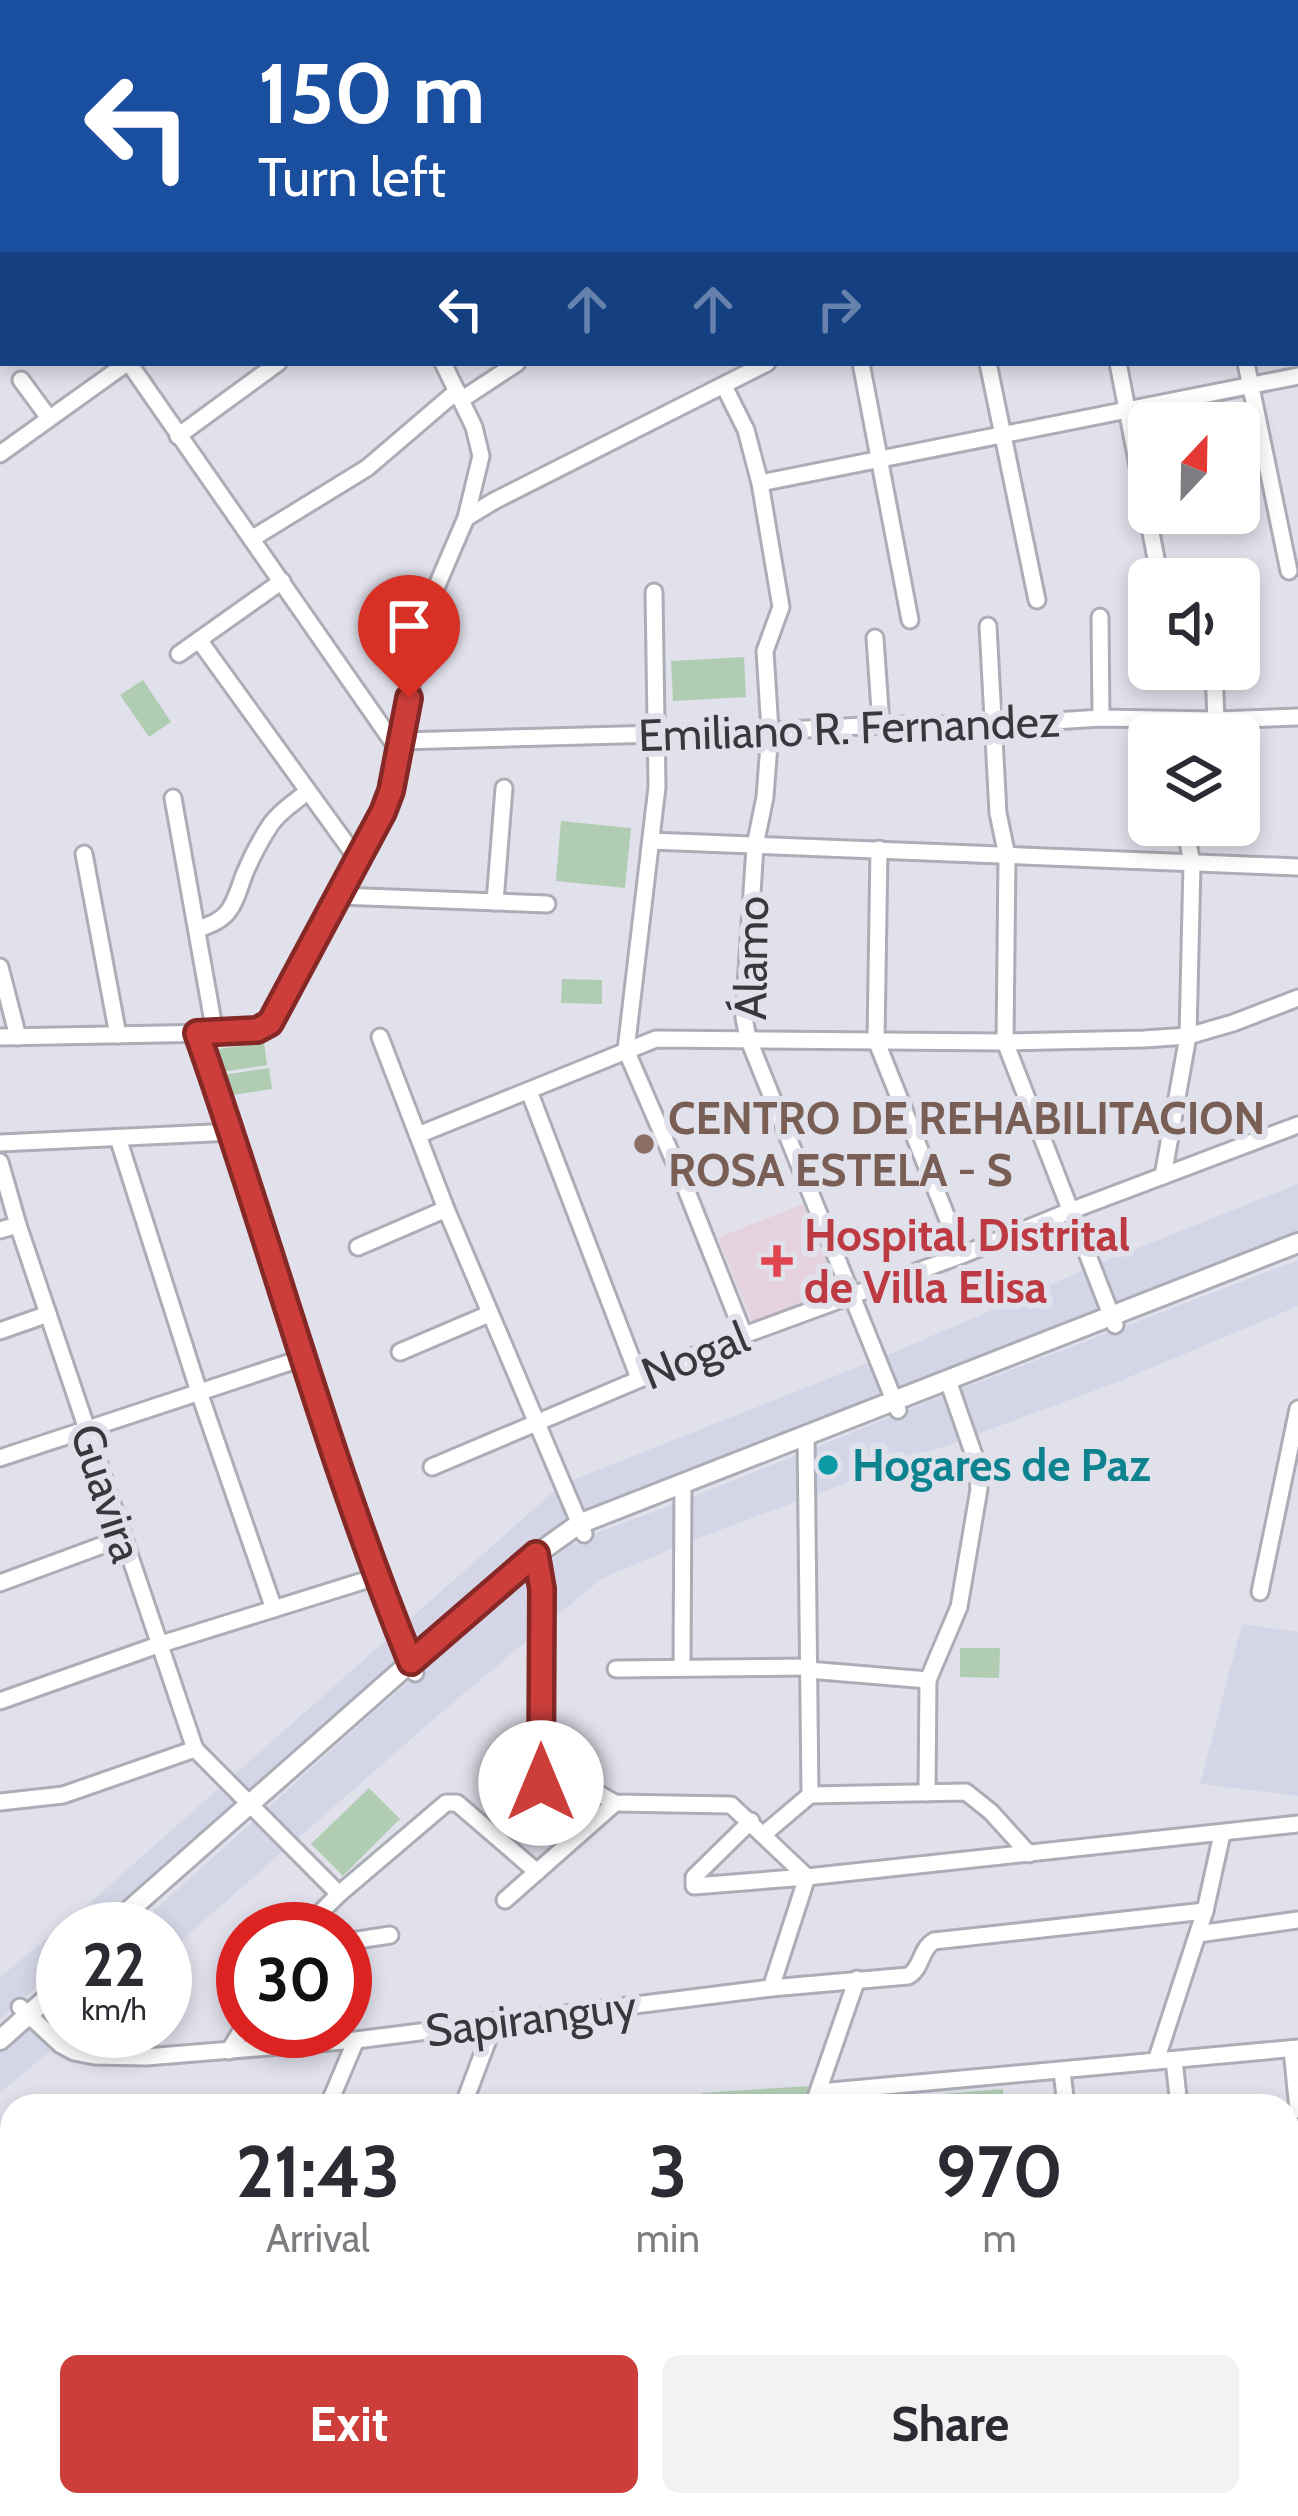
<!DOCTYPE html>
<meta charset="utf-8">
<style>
body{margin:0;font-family:Cabin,sans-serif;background:#f2f2f3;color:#2b2b33;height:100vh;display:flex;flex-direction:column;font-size:45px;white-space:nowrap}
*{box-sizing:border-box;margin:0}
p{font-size:39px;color:#7c7c81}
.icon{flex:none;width:66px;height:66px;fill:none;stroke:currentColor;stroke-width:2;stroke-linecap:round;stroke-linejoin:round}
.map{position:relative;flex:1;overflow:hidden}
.panel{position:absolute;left:0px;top:2094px;width:1299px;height:423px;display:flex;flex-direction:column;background:#fff;border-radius:36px 36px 0 0;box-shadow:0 6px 18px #0003}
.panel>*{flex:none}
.hud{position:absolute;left:0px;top:0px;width:1299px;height:366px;box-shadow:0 6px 18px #0003;background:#1a4fa0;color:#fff;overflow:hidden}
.needle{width:78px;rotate:22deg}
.buttons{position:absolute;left:1128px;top:402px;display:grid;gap:24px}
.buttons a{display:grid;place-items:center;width:132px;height:132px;border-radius:18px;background:#fff;box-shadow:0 6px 18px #0003;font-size:60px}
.speed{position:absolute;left:36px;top:1902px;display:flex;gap:24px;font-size:60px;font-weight:700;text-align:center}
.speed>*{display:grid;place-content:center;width:156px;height:156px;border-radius:50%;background:#fff;box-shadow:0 6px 18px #0003;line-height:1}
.speed small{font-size:30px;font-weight:400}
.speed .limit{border:18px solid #d22;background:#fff;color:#111}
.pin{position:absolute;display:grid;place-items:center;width:102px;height:102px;color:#fff;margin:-123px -51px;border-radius:50% 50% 50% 0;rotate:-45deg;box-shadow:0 0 12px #0007}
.pin .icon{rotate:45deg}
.me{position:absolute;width:132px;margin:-66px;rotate:0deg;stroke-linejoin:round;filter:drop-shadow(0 0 9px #0008)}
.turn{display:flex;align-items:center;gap:42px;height:252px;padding:0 60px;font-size:54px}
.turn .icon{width:156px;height:156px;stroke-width:2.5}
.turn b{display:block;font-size:84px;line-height:102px}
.lanes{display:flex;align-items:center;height:114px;padding:0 60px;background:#0003;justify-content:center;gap:60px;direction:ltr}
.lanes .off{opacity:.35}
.eta{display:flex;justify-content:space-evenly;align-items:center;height:204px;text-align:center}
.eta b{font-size:72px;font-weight:700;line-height:84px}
.primary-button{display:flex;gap:24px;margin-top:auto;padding:24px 60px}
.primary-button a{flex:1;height:138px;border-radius:18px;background:#cd3e3b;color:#fff;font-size:48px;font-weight:700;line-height:138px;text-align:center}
.primary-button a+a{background:#f2f2f3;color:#2b2b33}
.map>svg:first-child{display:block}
.built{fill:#d4d6e7}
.medical{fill:#e6d1de}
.green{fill:#b0cdb3}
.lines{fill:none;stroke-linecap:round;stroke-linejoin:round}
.minor-casing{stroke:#acadb6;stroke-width:21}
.major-casing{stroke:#acadb6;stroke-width:24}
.minor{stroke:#fff;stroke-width:15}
.major{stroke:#fff;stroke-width:18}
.route-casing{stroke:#852826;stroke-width:30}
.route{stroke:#cd3e3b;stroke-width:21}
.education-dot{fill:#8d6e63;stroke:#e0e1eb;stroke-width:4.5}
.health-dot{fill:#e0444e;stroke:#e0e1eb;stroke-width:4.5}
.culture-dot{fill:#0f9aa8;stroke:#e0e1eb;stroke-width:4.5}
.labels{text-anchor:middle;stroke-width:12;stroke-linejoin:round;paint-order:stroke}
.street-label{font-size:45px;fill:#38383c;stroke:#e0e1eb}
.education-label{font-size:45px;font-weight:bold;fill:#785e54;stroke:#e0e1eb;text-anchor:start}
.health-label{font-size:45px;font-weight:bold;fill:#be3a42;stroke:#e0e1eb;text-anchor:start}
.culture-label{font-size:45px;font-weight:bold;fill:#0d838f;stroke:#e0e1eb;text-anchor:start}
</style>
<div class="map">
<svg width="1298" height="2516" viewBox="0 0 1298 2516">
<rect width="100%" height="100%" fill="#e0e1eb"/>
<g class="built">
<path d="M1298,1184v52l-407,155 -312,127 -476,411h-40v35l-63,55v-42l84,-69 478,-424 314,-124 220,-95z"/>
<path d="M1298,1260v46l-178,75 -435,162 -84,36 -157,131 -279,245v-26h-31l233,-211 199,-170 22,-12 97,-36 250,-101z"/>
<path d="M1242,1624l56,8v164l-98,-12z"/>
<path d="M63,1991v40h11l-74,62v-48z"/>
</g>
<path class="medical" d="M803,1204l34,84 -84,35 -35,-85z"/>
<g class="green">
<path d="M744,657l2,40 -73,4 -2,-40z"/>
<path d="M143,680l28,42 -22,15 -29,-42z"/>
<path d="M561,821l70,7 -6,60 -69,-7z"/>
<path d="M562,979l40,1v24l-41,-1z"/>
<path d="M264,1043l3,22 -46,7 -3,-23z"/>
<path d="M269,1068l3,21 -47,7 -3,-21z"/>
<path d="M960,1648h40l-1,30 -39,-1z"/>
<path d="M369,1788l31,31 -57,57 -32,-32z"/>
<path d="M810,2086l-11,20h-105l8,-13z"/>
<path d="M1003,2089l1,17h-171l2,-3z"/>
</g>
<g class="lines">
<g class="minor-casing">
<g id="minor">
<path d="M243,0l2,3"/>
<path d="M565,0l1,3"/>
<path d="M709,0l2,3"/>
<path d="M844,0l1,3"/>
<path d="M1132,0l2,3"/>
<path d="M1260,0l2,3"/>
<path d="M41,3l4,-3"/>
<path d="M387,3l5,-3"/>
<path d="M595,3l4,-3"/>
<path d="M1062,3l4,-3"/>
<path d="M0,31l3,-2"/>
<path d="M1296,73l2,4"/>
<path d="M1296,102l2,-1"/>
<path d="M0,165l3,5"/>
<path d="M0,202l3,-2"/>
<path d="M129,363l270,388"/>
<path d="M861,363l49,257"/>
<path d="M988,363l49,237"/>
<path d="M1118,363l42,216"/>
<path d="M1246,363l43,208"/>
<path d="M21,380l28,38"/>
<path d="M724,386l22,44 14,53 21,124 -16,44 5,80 -5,66 -10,49 -11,172 4,20 150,372"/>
<path d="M461,400l56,-37"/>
<path d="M178,436l100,-73"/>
<path d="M0,454l127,-91"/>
<path d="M760,483l538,-107"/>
<path d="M466,518l28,-17 273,-138"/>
<path d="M253,538l114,-70 90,-77"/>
<path d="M654,592l3,195 -31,263 58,134 60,151"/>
<path d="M1100,617l1,101"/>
<path d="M988,626l10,187 9,43 -2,186 110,283"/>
<path d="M875,638l6,87"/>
<path d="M199,640l159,220"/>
<path d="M179,654l103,-73"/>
<path d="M1214,669l2,51"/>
<path d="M400,741l370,-10 111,-6h111l109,-7 115,2 82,-3"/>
<path d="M173,798l42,235"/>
<path d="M651,841l647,26"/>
<path d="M879,849l-3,191 86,215"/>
<path d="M84,854l34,181"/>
<path d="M339,896l208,8"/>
<path d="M495,902l9,-114"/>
<path d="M197,929c34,-9 36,-23 47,-54 7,-17 17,-36 27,-51 9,-13 24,-22 36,-32"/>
<path d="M0,967l18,70"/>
<path d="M197,1033c64,178 116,360 177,539 12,34 28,67 41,101"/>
<path d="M0,1037l215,-4 42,-3 13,-7 113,-212 8,-20 35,-180 40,-93 15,-62 -7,-29 -31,-64"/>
<path d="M380,1037l66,172 138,325"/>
<path d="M529,1091l110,287"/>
<path d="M418,1135l238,-96 349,3 139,-3 44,-3 45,-13 65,-25"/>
<path d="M118,1138l81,254 75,217"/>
<path d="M0,1143l233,-11"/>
<path d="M0,1162l18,63 177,524 144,145"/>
<path d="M1163,1176l25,-140 4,-172 -7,-39"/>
<path d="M0,1230l18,-5"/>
<path d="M358,1247l88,-38"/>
<path d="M0,1331l48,-17"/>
<path d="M400,1352l89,-38"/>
<path d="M806,1434l4,361"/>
<path d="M0,1458l303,-100"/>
<path d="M432,1467l312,-132 218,-80 108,-44 228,-86"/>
<path d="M536,1554l5,25 2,207 3,3 55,6 14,8 116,2 76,72"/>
<path d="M0,1583l122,-45"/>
<path d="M1260,1592l38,-183"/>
<path d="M682,1668l1,-186"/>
<path d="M616,1669l193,-2"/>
<path d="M808,1670l120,10"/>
<path d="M0,1701l158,-56 218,-68"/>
<path d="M927,1793l1,-113 31,-73 20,-118 -3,-28 -25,-72"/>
<path d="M0,1802l63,-7 132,-46"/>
<path d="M751,1821l-57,56v9l113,-9 491,-53"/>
<path d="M764,1834l46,-39 156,-3 25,20 38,42"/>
<path d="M505,1900l110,-97"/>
<path d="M304,1929l35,-35 107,-91h11l80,69"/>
<path d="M1198,1934l100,-14"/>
<path d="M345,1942l45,-7"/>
<path d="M771,1988l36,-111"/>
<path d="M20,2007l41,38 13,7 20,4 52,1 210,-17 415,-52 137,-12c14,-7 12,-27 26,-35l271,-30"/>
<path d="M1292,2049l6,61"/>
<path d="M229,2051l14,-23"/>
<path d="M1174,2060l5,46"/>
<path d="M1156,2061l49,-150 17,-77"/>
<path d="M1062,2071l4,35"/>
<path d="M820,2092l478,-44"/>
<path d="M328,2106l28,-66"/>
<path d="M463,2106l32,-85"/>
<path d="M813,2106l44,-127"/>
<path d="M0,2196l12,-1"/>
<path d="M1287,2274l11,-2"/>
<path d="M0,2307l12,-1"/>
<path d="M1287,2376l11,-2"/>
<path d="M0,2425l12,-1"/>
<path d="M1287,2503l11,-21"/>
<path d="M1035,2514l69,-9"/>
<path d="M161,2516v-11"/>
<path d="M304,2516l187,-11"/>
<path d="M612,2516l5,-11"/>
<path d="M732,2516l5,-11"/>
</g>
</g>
<g class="major-casing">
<g id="major">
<path d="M108,1929l412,-363 59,-42 719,-281"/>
<path d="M0,2040l63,-56"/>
</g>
</g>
<use href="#minor" class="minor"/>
<use href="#major" class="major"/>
</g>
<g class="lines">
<g class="route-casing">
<path id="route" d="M409,698l-18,93 -8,21 -113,211 -13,7 -60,3c74,209 130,424 214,629l125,-108 6,35 -1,194"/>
</g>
<use href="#route" class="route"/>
</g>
<circle class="education-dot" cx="644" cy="1144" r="12"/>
<path class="health-dot" d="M771 1243h12v12h12v12h-12v12h-12v-12h-12v-12h12z"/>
<circle class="culture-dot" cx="828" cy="1465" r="12"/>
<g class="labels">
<g class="street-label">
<text transform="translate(849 728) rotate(-2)" y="16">Emiliano R. Fernandez</text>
<text transform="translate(751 958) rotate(-89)" y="16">Álamo</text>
<text transform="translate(695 1355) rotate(-22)" y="16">Nogal</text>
<text transform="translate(107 1493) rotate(72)" y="16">Guavira</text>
<text transform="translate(531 2018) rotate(-7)" y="16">Sapiranguy</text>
</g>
<g class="education-label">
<text x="668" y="1134">CENTRO DE REHABILITACION<tspan x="668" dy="52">ROSA ESTELA - S</tspan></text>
</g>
<g class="health-label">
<text x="804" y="1251">Hospital Distrital<tspan x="804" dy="52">de Villa Elisa</tspan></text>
</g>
<g class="culture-label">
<text x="852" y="1481">Hogares de Paz</text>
</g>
</g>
</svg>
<div class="buttons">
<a><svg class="needle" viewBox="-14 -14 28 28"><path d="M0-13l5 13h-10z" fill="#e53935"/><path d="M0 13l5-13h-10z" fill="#7c7c81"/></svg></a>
<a><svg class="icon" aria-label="sound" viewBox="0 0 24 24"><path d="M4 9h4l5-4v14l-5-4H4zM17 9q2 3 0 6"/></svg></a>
<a><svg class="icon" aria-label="layers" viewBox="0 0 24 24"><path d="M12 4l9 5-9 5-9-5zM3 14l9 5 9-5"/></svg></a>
</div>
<div class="speed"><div>22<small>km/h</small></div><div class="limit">30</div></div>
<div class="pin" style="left:409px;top:698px;background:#d93025"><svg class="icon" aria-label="arrive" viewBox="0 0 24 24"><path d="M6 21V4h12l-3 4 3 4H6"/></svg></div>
<svg class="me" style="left:541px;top:1783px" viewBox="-20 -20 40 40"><circle r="19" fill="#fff"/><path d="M0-13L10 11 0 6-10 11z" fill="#cd3e3b"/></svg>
<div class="hud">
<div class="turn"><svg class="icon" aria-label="left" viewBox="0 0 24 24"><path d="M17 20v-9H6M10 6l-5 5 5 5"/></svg><div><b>150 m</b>Turn left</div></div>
<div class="lanes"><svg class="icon" aria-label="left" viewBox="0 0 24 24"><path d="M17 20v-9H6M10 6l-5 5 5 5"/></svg><svg class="icon off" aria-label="ahead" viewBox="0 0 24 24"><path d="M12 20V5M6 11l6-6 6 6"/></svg><svg class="icon off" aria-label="ahead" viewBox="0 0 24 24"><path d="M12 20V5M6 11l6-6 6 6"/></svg><svg class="icon off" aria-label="right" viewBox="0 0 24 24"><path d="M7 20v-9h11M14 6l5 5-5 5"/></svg></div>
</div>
<section class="panel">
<div class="eta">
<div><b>21:43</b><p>Arrival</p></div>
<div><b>3</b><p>min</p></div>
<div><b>970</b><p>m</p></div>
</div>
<div class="primary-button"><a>Exit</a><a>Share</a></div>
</section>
</div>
